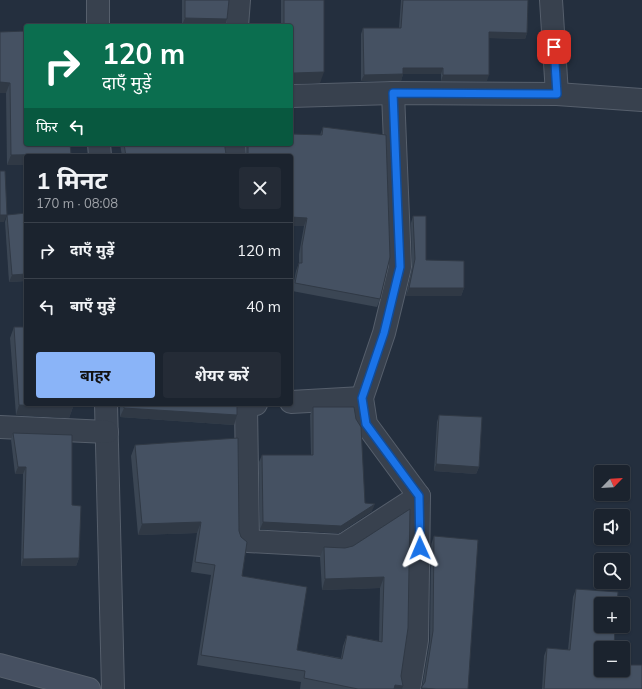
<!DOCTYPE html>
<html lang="hi">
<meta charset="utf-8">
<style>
body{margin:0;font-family:Mulish,"Noto Sans Devanagari",sans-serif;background:#242b36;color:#f1f3f6;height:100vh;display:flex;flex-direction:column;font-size:15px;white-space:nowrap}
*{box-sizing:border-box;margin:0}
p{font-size:13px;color:#a0a4aa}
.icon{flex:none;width:22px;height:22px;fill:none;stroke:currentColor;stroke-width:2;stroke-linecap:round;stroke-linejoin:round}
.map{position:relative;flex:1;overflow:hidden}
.drawer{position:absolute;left:24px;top:154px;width:269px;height:252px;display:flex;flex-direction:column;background:#1b232e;border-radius:4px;box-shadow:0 1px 3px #0004,0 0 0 1px #39404a}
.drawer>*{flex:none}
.hud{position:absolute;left:24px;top:24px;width:269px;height:122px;border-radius:4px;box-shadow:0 1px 3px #0004,0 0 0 1px #39404a;background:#0b6e4f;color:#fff;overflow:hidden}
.needle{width:26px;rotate:65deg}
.tools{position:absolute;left:594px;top:465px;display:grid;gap:8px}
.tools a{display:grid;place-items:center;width:36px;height:36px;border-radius:4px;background:#1b232e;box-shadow:0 1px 3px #0004,0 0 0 1px #39404a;font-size:20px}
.pin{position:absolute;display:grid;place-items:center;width:34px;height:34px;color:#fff;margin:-17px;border-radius:8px;box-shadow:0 2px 6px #0006}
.me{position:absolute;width:44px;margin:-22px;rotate:359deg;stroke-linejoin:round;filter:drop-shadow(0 0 3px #0008)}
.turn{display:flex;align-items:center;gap:14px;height:84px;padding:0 12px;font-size:18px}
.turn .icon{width:52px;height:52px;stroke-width:2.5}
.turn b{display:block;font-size:28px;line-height:34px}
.then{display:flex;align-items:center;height:38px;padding:0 12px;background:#0003;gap:8px;font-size:15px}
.round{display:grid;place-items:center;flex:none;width:42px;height:42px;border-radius:4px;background:#242b36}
.summary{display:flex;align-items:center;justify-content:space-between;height:68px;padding:0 12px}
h1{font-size:24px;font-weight:700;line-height:30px}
.action{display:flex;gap:8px;margin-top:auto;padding:8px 12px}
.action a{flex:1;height:46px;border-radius:4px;background:#8ab4f8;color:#111;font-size:16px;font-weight:700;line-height:46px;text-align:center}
.action a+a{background:#242b36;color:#f1f3f6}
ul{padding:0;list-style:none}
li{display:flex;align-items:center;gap:12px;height:56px;padding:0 12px;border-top:1px solid #39404a}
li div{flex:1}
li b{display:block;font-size:15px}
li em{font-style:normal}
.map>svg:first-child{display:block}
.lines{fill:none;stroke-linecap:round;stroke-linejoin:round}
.minor-casing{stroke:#565f6c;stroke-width:24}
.secondary-casing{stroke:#565f6c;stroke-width:24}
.minor{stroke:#38414e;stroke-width:22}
.secondary{stroke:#465061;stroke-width:22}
.wall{fill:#3b4654}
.shaded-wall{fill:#303945}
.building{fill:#455162;stroke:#303945}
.route-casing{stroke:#114b97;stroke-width:10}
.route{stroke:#1a73e8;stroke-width:7}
</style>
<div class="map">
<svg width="642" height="689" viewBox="0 0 642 689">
<rect width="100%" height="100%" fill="#242f3e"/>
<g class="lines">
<g class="minor-casing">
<g id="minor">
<path d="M98,0v26"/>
<path d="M551,0l6,94"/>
<path d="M237,26l2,-26"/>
<path d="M393,93l7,174 -16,66 -22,65 4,26 53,72 -2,144 -8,49"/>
<path d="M291,96l102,-3 164,1 85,6"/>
<path d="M99,144l1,12"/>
<path d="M234,144v12"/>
<path d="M291,402l71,-4"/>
<path d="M106,404l7,285"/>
<path d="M256,404l-10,1 2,136 94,5 77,-50"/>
<path d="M0,427l107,5"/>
</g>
</g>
<g class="secondary-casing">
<path id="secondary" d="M0,665l89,24"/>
</g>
<use href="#minor" class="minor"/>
<use href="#secondary" class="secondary"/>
</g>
<g class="wall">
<path d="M182,0h47l-2,19 -2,7 -43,-1z"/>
<path d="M281,0h43l-4,83 -29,1v-58h-10z"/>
<path d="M401,0h127l-1,33 -2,6 -36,-1 -2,43h-46v-7h-38l-2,7h-40v-47l2,-6h36z"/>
<path d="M0,32l71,122 -1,2h-44v9h-19l-1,-72z"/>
<path d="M323,127l57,172 -3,8 -85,-16 4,-20 3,-8v-9l5,-28 -59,-70 1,-12h45l29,-9z"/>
<path d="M120,144h105v4l1,6 2,2h-106z"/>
<path d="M7,215l19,66 -17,1 -4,-60z"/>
<path d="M413,216l13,44 38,28 -3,8h-55l6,-29 -1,-44z"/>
<path d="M14,327l59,80 -4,11 -53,-3 -6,-77z"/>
<path d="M120,404h117l-3,21 -114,-8z"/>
<path d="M313,407l52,96 7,8 -33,22 -79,-4 -1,-67 3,-7h49l-1,-40z"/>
<path d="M439,415l40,52 -3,7 -42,-3 3,-49z"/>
<path d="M13,433l59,72 7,53 -3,8h-55l2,-92h-8l-4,-34z"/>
<path d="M135,445l104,86 3,45 55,74 44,8 2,-12 4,-11 32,6 1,-53 -58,2 -2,-33 4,-10 21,1 8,-2 57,-37 -9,167 2,10 -1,3h-102l1,-7 -104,-17 14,-90 -20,-3 6,-39 -59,2 -7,-79z"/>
<path d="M434,536l34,153 -46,-2 8,-47 1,-95z"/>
<path d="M576,589l25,81 41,19h-100l2,-33 3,-8 21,2 5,-53z"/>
</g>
<g class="shaded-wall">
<path d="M185,18l42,1 -2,7 -43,-1z"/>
<path d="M489,32l38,1 -2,6 -38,-1z"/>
<path d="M403,68h40l-2,6h-40z"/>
<path d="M324,72l-4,11 -29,1v-10l3,-1z"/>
<path d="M403,74l-2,7h-40l3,-6z"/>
<path d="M443,75h46l-2,6h-46z"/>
<path d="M0,82l10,1 -4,10h-6z"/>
<path d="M71,154l-1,2h-44v9h-19l4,-10z"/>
<path d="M0,215h7l-3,7h-4z"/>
<path d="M291,217l16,1 -3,8h-13z"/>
<path d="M26,274v7l-17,1 3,-7z"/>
<path d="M409,288h55l-3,8h-55z"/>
<path d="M19,405l54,2 -4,11 -53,-3z"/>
<path d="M124,408l113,7 -3,10 -114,-8z"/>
<path d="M436,464l43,3 -3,7 -42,-3z"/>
<path d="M18,467h8l-3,7h-8z"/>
<path d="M375,504l-3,7 -33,22 -79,-4 3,-7z"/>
<path d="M201,522l-4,11 -59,2 4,-11z"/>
<path d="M79,558l-3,8h-55l2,-7z"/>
<path d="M384,577l-4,11 -58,2 3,-11z"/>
<path d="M395,685l8,1 -1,3h-9z"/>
</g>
<g class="building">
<path d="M185,0h44l-2,19 -42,-1z"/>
<path d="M284,0h40v72l-30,1 -3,1v-48h-7z"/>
<path d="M403,0h125l-1,33 -38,-1v43h-46v-7h-40v6l-39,1 -1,-47h38z"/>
<path d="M26,31v113h44l1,10 -60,1 -1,-72 -10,-1v-50z"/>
<path d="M323,127l63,8 4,122 -10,42 -85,-16 4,-20h3v-17l5,-28 -16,-1v-61h-45l2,-2v-10h43v-10l31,1z"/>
<path d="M124,144h101v4l1,6 2,2h-102z"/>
<path d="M0,171h5l2,44h-7z"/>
<path d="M26,213v61l-14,1 -5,-60z"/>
<path d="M413,216h13v44l38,1v27h-55l6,-29z"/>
<path d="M14,327h12v77h47v3l-54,-2z"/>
<path d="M123,404h114v11l-113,-7z"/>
<path d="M313,407h41l2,12 5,8 4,76 10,1 -34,22 -78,-4 -1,-67h51z"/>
<path d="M439,415l43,2 -3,50 -43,-3z"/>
<path d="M13,433l59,2v70l9,1 -2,52 -56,1 3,-92h-8z"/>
<path d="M238,438l1,93 2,6 6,5 -5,34 65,11 -10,63 45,9 5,-24 35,7 2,-65 -59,2 -1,-32 21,1 8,-2 57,-37 -2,119 -7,48 2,10 -8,-1 -1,4h-36l-54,-11 1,-7 -104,-16 14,-90 -20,-3 6,-40 -59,2 -7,-79z"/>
<path d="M434,536l44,4 -10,149h-32l-15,-1 4,-6 8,-51z"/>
<path d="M576,589l42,3 -1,12h-16v22h14l-1,22h-13v22h22v-5h19v24h-98l3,-41 23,2z"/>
</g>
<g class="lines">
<g class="route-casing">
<path id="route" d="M420,548l-1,-52 -53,-72 -4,-26 22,-65 16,-66 -7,-174 164,1 -3,-47"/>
</g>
<use href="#route" class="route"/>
</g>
</svg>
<div class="tools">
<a><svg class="needle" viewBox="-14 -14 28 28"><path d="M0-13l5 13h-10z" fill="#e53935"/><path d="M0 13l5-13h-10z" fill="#a0a4aa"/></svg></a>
<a><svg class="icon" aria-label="sound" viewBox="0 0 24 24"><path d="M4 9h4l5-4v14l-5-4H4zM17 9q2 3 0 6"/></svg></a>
<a><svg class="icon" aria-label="search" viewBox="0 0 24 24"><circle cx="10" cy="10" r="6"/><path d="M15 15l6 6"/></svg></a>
<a>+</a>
<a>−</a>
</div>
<div class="pin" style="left:554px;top:47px;background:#d93025"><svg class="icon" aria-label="arrive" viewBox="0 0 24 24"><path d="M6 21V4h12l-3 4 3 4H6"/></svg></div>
<svg class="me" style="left:420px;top:548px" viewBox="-20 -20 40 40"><path d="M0-17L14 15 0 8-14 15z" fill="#1a73e8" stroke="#fff" stroke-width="4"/></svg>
<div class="hud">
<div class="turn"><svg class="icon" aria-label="right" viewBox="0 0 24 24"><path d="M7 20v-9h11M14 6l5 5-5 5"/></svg><div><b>120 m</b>दाएँ मुड़ें</div></div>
<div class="then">फिर<svg class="icon" aria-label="left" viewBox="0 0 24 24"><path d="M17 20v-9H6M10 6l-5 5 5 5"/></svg></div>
</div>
<section class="drawer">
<div class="summary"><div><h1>1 मिनट</h1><p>170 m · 08:08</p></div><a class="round"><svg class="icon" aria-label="close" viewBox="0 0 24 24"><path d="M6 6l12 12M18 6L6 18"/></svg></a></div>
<ul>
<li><svg class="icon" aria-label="right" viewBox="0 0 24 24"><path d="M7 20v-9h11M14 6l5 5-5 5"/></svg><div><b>दाएँ मुड़ें</b></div><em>120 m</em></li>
<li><svg class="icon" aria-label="left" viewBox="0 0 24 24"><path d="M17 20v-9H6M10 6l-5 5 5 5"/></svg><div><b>बाएँ मुड़ें</b></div><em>40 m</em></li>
</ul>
<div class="action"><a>बाहर</a><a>शेयर करें</a></div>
</section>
</div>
